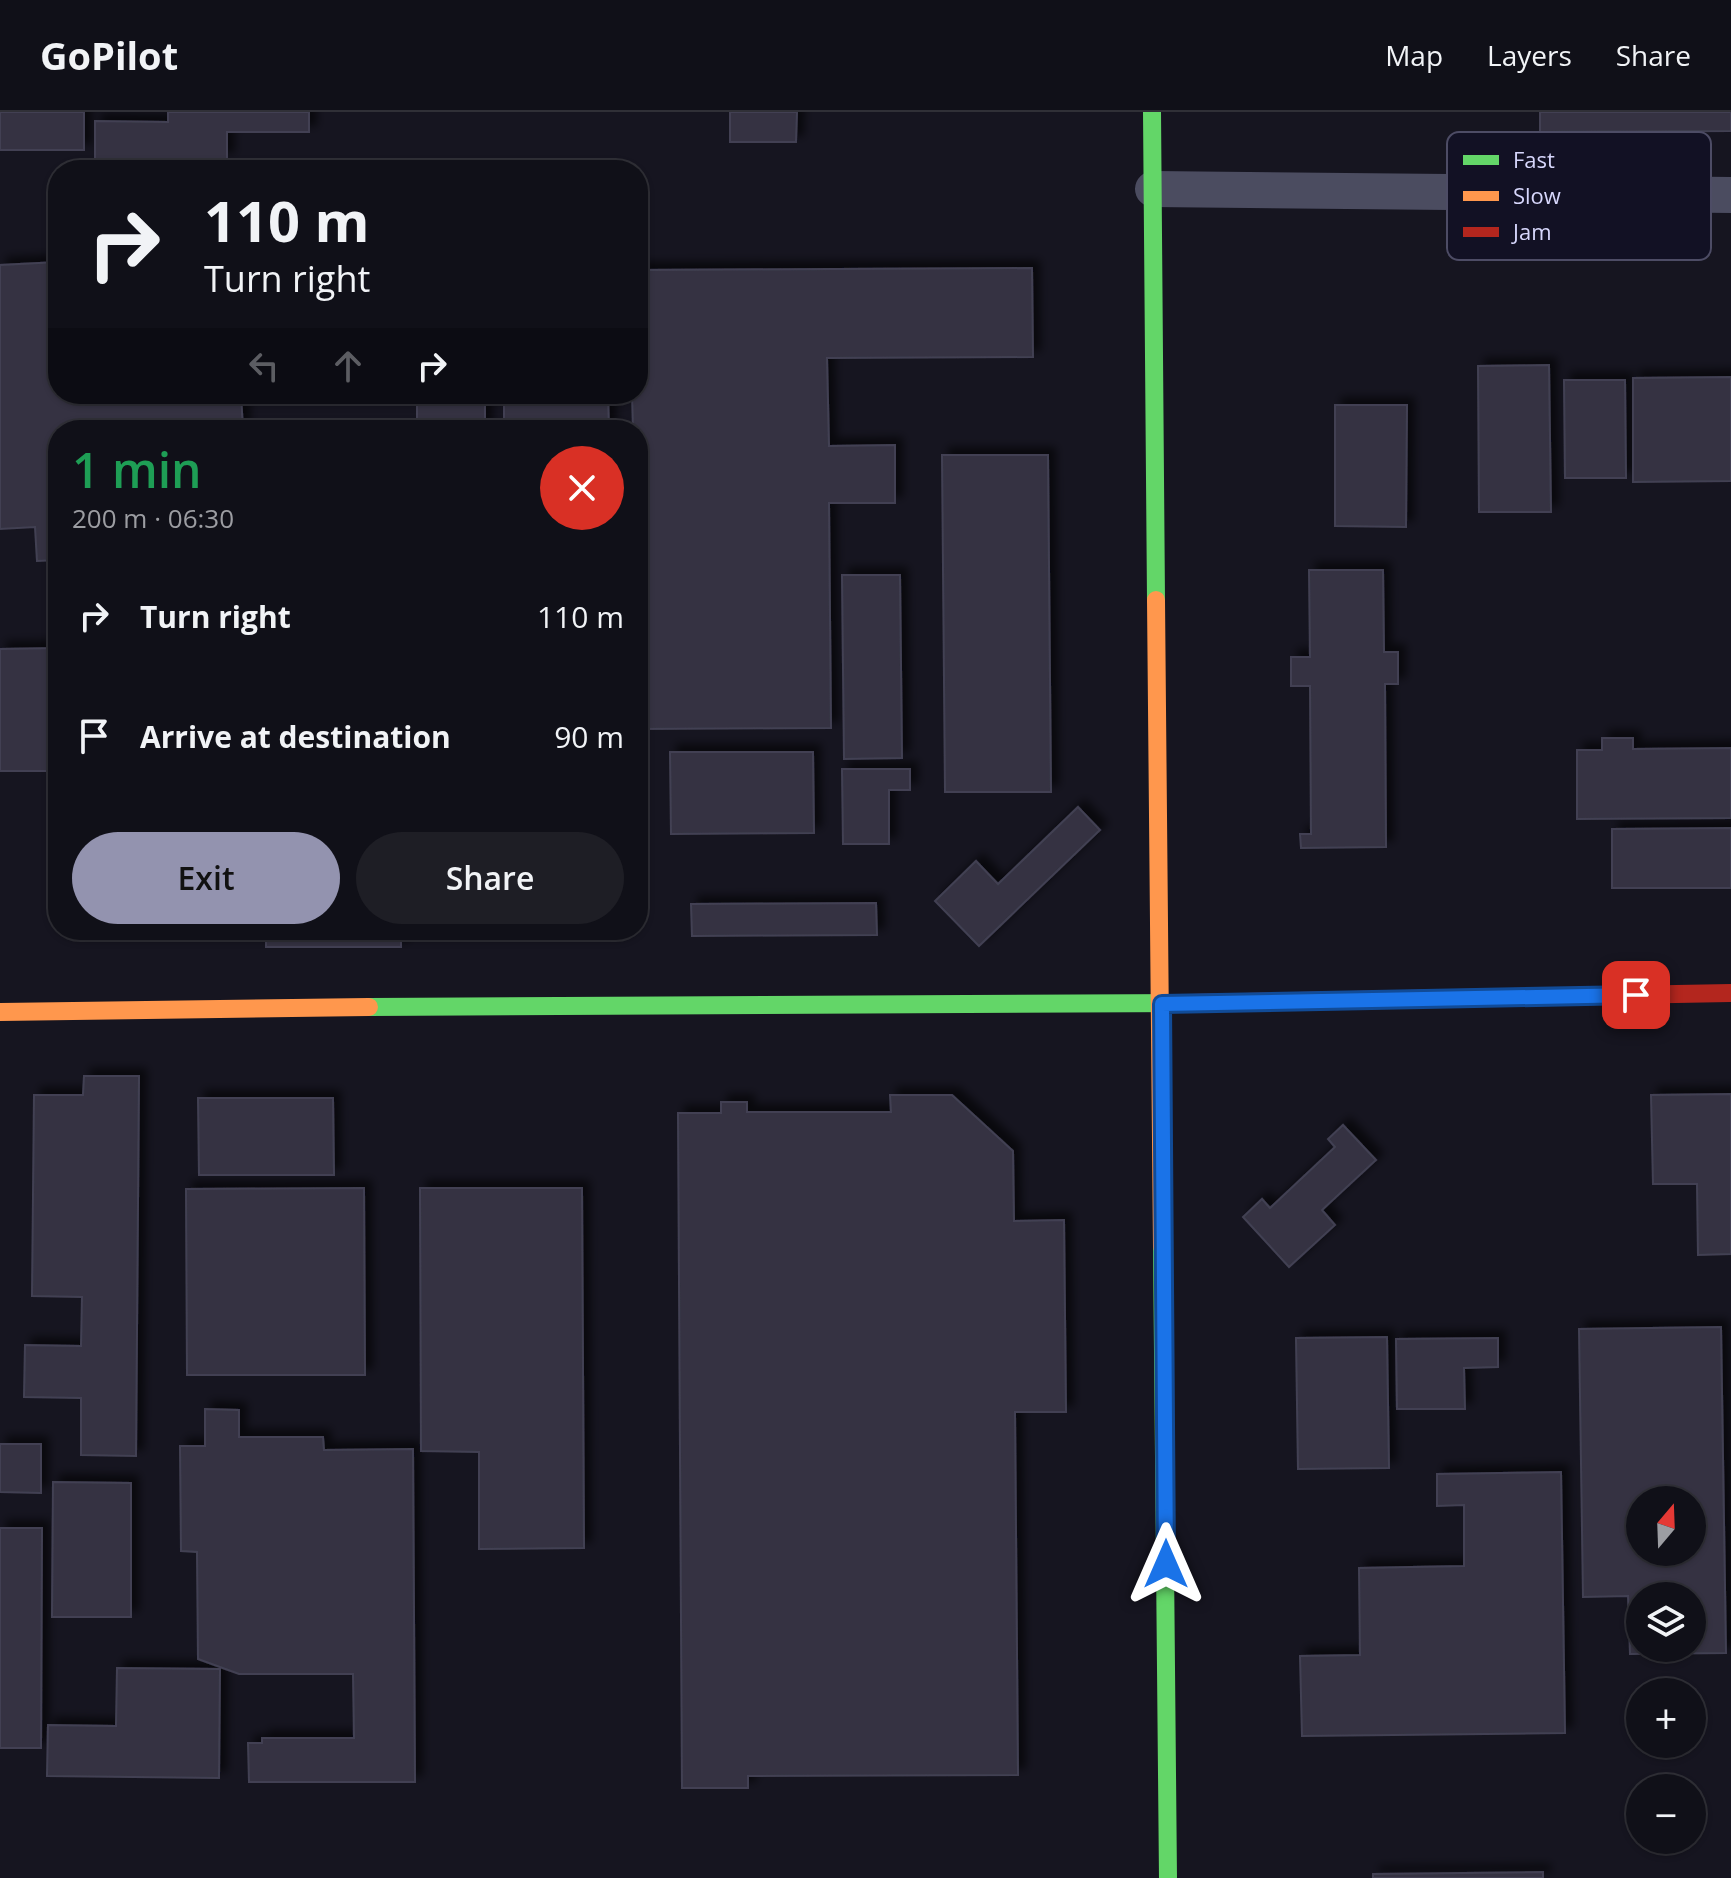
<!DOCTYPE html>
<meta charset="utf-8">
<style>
body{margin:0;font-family:"Open Sans",sans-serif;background:#1e1e25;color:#f1f3f6;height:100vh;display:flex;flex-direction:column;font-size:30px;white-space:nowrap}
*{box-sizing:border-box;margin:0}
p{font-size:26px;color:#9c9da2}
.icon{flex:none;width:44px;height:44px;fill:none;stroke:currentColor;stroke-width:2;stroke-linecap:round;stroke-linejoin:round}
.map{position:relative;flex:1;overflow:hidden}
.panel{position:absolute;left:48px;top:308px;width:600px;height:520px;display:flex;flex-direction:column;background:#101018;border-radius:32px;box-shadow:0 2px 6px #0004,0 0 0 2px #303037}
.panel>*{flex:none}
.top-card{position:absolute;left:48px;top:48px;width:600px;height:244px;border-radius:32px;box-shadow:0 2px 6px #0004,0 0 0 2px #303037;background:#101018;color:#f1f3f6;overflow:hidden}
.needle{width:52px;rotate:19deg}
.tools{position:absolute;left:1626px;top:1374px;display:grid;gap:16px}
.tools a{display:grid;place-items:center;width:80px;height:80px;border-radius:50%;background:#101018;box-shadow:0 2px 6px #0004,0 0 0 2px #303037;font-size:40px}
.pin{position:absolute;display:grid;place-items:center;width:68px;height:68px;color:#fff;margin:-34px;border-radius:16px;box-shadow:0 4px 12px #0006}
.me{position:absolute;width:88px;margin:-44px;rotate:0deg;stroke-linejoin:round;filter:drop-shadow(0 0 6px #0008)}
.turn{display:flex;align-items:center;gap:28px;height:168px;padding:0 24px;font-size:36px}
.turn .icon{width:104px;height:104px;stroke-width:2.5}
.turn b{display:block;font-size:56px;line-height:68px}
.lanes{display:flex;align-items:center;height:76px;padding:0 24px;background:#0003;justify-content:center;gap:40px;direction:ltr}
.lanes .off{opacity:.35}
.round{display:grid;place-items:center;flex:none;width:84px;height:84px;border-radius:42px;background:#1e1e25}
.head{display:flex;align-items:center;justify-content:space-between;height:136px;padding:0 24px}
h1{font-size:48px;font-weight:600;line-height:60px;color:#1e9e55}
.button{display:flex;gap:16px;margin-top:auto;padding:16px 24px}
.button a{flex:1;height:92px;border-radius:48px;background:#9393af;color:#111;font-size:32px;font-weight:600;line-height:92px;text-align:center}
.button a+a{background:#1e1e25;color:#f1f3f6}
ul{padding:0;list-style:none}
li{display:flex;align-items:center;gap:24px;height:120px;padding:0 24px}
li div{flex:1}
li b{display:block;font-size:30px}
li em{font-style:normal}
header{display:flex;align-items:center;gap:48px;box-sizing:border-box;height:112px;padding:0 40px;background:#101018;border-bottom:2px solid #303037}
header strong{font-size:38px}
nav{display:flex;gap:44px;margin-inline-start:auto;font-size:28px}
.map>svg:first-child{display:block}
.building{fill:#343342;stroke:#424153;stroke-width:2;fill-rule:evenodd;filter:url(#shadow)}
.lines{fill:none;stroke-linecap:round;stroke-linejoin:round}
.street{stroke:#4b4c60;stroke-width:36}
.fast{stroke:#63d668;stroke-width:18}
.slow{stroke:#ff974d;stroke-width:18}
.jam{stroke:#b3261e;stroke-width:18}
.route-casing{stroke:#114b97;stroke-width:20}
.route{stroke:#1a73e8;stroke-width:14}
.key{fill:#121124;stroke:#4d4c65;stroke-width:2}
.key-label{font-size:22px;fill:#d7d7fc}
</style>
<header>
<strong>GoPilot</strong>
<nav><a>Map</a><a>Layers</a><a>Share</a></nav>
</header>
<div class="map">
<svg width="1731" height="1766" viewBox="0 0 1731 1766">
<defs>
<filter id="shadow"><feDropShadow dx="7" dy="-7" stdDeviation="4" flood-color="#0009"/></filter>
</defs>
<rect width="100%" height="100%" fill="#161520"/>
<g class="building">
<rect x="0" y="0" width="84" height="38"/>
<path d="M168,0h141v20h-82v27h-132v-38l73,1z"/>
<path d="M730,0h67l-1,30h-66z"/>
<path d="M1540,0h191v19l-191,1z"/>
<path d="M58,150v132h183l2,36h-185v130l-21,1 -2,-34 -35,2v-264z"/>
<path d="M1032,156l1,89 -206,1 2,88 66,-1v58h-66l2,225 -193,1v-299h-5l-1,-36h6v-124z"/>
<path d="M1549,253l2,147h-72l-1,-146z"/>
<path d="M1731,265v104l-98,1v-104z"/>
<path d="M1564,268h61l1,98h-61z"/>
<rect x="417" y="282" width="68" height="36"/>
<path d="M504,282h104l1,36h-105z"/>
<path d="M1335,293h72l-1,122 -71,-1z"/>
<path d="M942,343h106l3,337h-106z"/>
<path d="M1309,458h74l1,82h14v32h-13l1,163 -85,1 -1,-14h11l-1,-148h-19v-29h19z"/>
<path d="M842,463h58l2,183 -58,1z"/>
<path d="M58,536v123h-58v-122z"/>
<path d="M1602,626h31v11l98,-1v70l-154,1v-69h25z"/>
<path d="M670,640h143l1,81 -143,1z"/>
<path d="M842,657h68v21h-21v54h-46z"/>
<path d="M1078,695l22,23 -121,116 -44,-45 41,-40 22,23z"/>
<path d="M1731,716v60h-119v-59z"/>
<path d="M876,791l1,32 -185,1 -1,-32z"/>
<rect x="266" y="818" width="135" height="17"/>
<path d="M84,964h55l-3,380 -55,-1v-57l-57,-1 1,-52 56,1 1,-49 -50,-1 2,-201h49z"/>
<path d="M1731,982v160l-33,1 -1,-71h-44l-2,-89z"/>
<path d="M890,983h62l61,56 1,70 50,-1 2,192h-51l3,363 -270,1v12h-66l-4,-675h43v-11h26v10h144z"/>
<path d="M198,986h135l1,77h-135z"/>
<path d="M1343,1013l33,35 -54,50 13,15 -46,42 -46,-50 19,-18 8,9 65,-61 -7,-8z"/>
<path d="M364,1076l1,187h-178l-1,-186z"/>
<path d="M420,1076h162l2,360 -105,1v-97l-58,-1z"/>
<path d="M1721,1215l5,326 -96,1 -2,-58 -45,1 -4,-268zM1640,1388h52v52h-52zM1640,1484h52v52h-52z"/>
<path d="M1387,1225l2,131 -91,1 -2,-131z"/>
<path d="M1498,1226v29l-34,1 1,41h-68l-1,-70z"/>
<path d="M205,1297l34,1v27h84l1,13 89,-1 2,333h-166l-1,-39h14v-5h92l-1,-64h-114l-41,-15 -1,-107 -16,-1 -1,-105h25z"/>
<path d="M0,1332h41v49l-41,-1z"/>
<path d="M1561,1360l4,261 -263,3 -2,-80 60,-1 -1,-87 105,-2v-61l-27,1v-32z"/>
<path d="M53,1370l78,1v134h-79z"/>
<path d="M0,1416h42l-1,220h-41z"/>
<path d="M117,1556l103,1 -1,109 -172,-2 1,-51 68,1z"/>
<path d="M1543,1760v6h-170v-4z"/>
</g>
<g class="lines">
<path class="street" d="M1153,77l578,6"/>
<g class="fast">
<path d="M1152,0l4,488"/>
<path d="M369,895l822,-4"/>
<path d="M1162,1135l6,631"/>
</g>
<g class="slow">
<path d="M1156,488l6,647"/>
<path d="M0,900l369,-5"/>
</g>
<path class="jam" d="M1191,891l540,-10"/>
</g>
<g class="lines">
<g class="route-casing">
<path id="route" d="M1166,1452l-4,-560 474,-9"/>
</g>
<use href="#route" class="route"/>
</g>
<rect x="1447" y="20" width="264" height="128" rx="12" class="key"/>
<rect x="1463" y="43" width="36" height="10" fill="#63d668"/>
<rect x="1463" y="79" width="36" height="10" fill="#ff974d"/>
<rect x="1463" y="115" width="36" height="10" fill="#b3261e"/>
<g class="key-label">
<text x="1513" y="56">Fast</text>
<text x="1513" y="92">Slow</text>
<text x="1513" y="128">Jam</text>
</g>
</svg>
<div class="tools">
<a><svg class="needle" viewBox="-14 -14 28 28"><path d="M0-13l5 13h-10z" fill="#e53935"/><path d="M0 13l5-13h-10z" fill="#9c9da2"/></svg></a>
<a><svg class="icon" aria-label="layers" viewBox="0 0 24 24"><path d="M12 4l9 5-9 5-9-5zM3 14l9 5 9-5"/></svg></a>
<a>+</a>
<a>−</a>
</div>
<div class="pin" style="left:1636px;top:883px;background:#d93025"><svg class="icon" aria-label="arrive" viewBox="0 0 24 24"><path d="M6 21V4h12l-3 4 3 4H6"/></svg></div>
<svg class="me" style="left:1166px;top:1452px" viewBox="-20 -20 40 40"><path d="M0-17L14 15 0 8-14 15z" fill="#1a73e8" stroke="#fff" stroke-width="4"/></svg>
<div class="top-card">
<div class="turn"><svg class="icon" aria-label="right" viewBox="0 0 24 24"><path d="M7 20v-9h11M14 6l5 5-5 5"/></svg><div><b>110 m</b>Turn right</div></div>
<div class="lanes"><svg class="icon off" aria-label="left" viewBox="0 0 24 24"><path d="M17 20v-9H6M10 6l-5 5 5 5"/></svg><svg class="icon off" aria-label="ahead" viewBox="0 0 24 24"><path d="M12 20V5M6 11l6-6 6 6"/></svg><svg class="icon" aria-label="right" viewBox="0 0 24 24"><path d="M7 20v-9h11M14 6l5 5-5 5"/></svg></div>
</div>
<section class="panel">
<div class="head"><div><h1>1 min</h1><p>200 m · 06:30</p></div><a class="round" style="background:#d93025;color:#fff"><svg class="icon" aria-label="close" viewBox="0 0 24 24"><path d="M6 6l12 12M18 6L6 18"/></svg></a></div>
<ul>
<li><svg class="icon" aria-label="right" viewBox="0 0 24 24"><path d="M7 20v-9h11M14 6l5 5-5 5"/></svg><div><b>Turn right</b></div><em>110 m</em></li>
<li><svg class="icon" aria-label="arrive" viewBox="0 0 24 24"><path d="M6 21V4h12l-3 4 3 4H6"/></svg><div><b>Arrive at destination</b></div><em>90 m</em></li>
</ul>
<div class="button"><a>Exit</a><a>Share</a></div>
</section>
</div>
